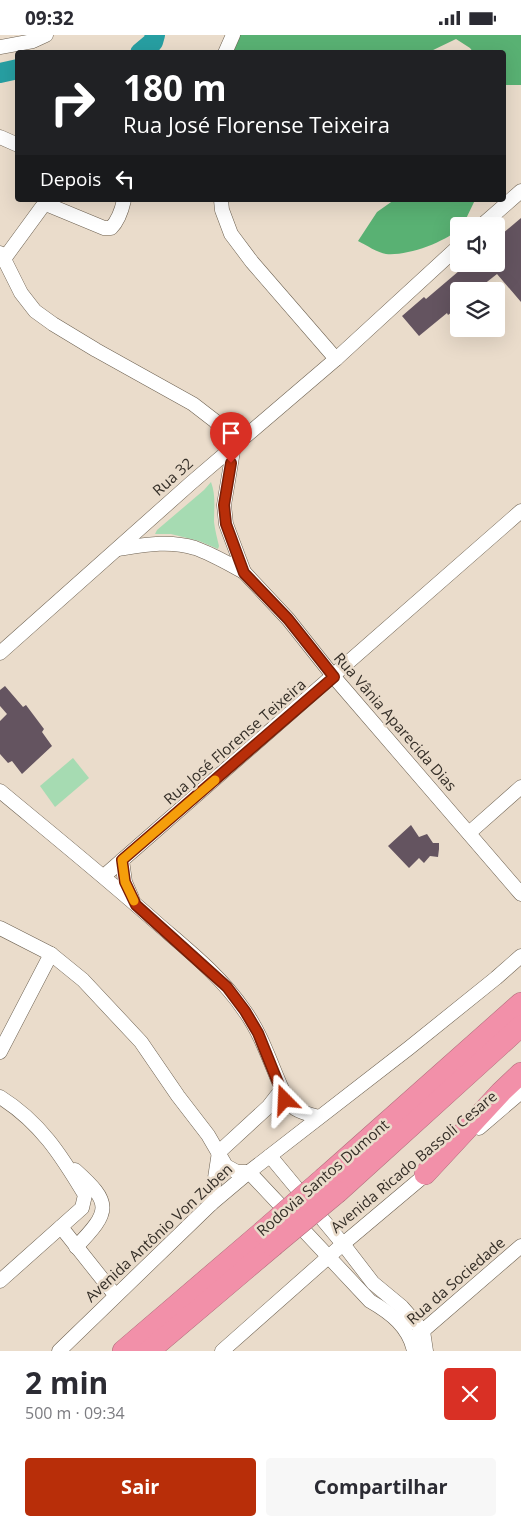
<!DOCTYPE html>
<html lang="pt">
<meta charset="utf-8">
<style>
body{margin:0;font-family:"Open Sans",sans-serif;background:#f7f7f7;color:#2b2b33;height:100vh;display:flex;flex-direction:column;font-size:19px;white-space:nowrap}
*{box-sizing:border-box;margin:0}
p{font-size:16px;color:#7c7c81}
.icon{flex:none;width:28px;height:28px;fill:none;stroke:currentColor;stroke-width:2;stroke-linecap:round;stroke-linejoin:round}
.map{position:relative;height:1316px;overflow:hidden}
.panel{display:flex;flex-direction:column;background:#fff;flex:1}
.panel>*{flex:none}
.guide{position:absolute;left:15px;top:15px;width:491px;height:152px;border-radius:5px;box-shadow:0 5px 20px #0002;background:#202124;color:#fff;overflow:hidden}
.tools{position:absolute;left:450px;top:182px;display:grid;gap:10px}
.tools a{display:grid;place-items:center;width:55px;height:55px;border-radius:5px;background:#fff;box-shadow:0 5px 20px #0002;font-size:25px}
.pin{position:absolute;display:grid;place-items:center;width:42px;height:42px;color:#fff;margin:-51px -21px;border-radius:50% 50% 50% 0;rotate:-45deg;box-shadow:0 0 5px #0007}
.pin .icon{rotate:45deg}
.me{position:absolute;width:55px;margin:-28px;rotate:339deg;stroke-linejoin:round;filter:drop-shadow(0 0 4px #0008)}
.turn{display:flex;align-items:center;gap:18px;height:105px;padding:0 25px;font-size:22px}
.turn .icon{width:65px;height:65px;stroke-width:2.5}
.turn b{display:block;font-size:35px;line-height:42px}
.then{display:flex;align-items:center;height:48px;padding:0 25px;background:#0003;gap:10px;font-size:19px}
.round{display:grid;place-items:center;flex:none;width:52px;height:52px;border-radius:5px;background:#f7f7f7}
.overview{display:flex;align-items:center;justify-content:space-between;height:85px;padding:0 25px}
h1{font-size:30px;font-weight:700;line-height:38px}
.cta{display:flex;gap:10px;margin-top:auto;padding:10px 25px}
.cta a{flex:1;height:58px;border-radius:5px;background:#b82e09;color:#fff;font-size:20px;font-weight:700;line-height:58px;text-align:center}
.cta a+a{background:#f7f7f7;color:#2b2b33}
.status{display:flex;justify-content:space-between;align-items:center;height:35px;padding:0 25px;background:#fff;direction:ltr}
.status svg{height:14px;fill:currentColor}
.map>svg:first-child{display:block}
.green{fill:#a6dbb2}
.forest{fill:#59b173}
.lines{fill:none;stroke-linecap:round;stroke-linejoin:round}
.river{stroke:#279fa2;stroke-width:20}
.building{fill:#645460}
.minor-casing{stroke:#6d6151;stroke-width:15}
.highway-casing{stroke:#b06e7c;stroke-width:22}
.minor{stroke:#fff;stroke-width:14}
.highway{stroke:#f290a9;stroke-width:21}
.highway-bridge-casing{stroke:#b06e7c;stroke-width:22;stroke-linecap:butt}
.highway-bridge{stroke:#f290a9;stroke-width:21}
.route-casing{stroke:#781e06;stroke-width:12}
.route{stroke:#b82e09;stroke-width:9}
.slow{stroke:#f59e0b;stroke-width:9}
.labels{text-anchor:middle;stroke-width:5;stroke-linejoin:round;paint-order:stroke}
.street-label{font-size:15px;fill:#352f28;stroke:#eadccb}
</style>
<div class="status"><b>09:32</b><svg viewBox="0 0 49 12"><path d="M0 12V9h3v3zM5 12V6h3v6zM10 12V3h3v9zM15 12V0h3v12zM26 1h20v11H26zM47 4h2v5h-2z"/></svg></div>
<div class="map">
<svg width="521" height="1316" viewBox="0 0 521 1316">
<rect width="100%" height="100%" fill="#eadccb"/>
<g class="green">
<path d="M211,447c5,13 3,26 3,40 1,8 3,16 5,24l-1,3 -19,-8 -28,-7h-16l2,-4 47,-40z"/>
<path d="M73,723l16,20 -34,29 -15,-21z"/>
</g>
<g class="forest">
<path d="M234,0h287v50h-17v-32l-31,-1 -3,-4 -14,-9 -27,13 -203,1z"/>
<path d="M394,165h81l-12,25 -4,1v3c-16,14 -52,27 -73,25 -8,-1 -20,-9 -28,-13l19,-29z"/>
</g>
<g class="lines">
<g class="river">
<path d="M140,18l13,-11 2,-7"/>
<path d="M0,38l18,-4"/>
</g>
</g>
<g class="building">
<path d="M521,183v84l-24,-28 -14,11 -6,6h-18v10l-5,4 2,4 -8,6 -1,-2 -28,23 -17,-20 22,-19 2,2 40,-34 2,3 5,-4h23v-25z"/>
<path d="M5,651l18,21 3,-2 18,24 -2,3 10,14 -30,28 -10,-13 -4,2 -8,-9v-33l7,-7 -7,-8v-16z"/>
<path d="M411,790l8,12 8,-3 6,9h6v6l-1,8 -8,-1 -6,7 -5,-5 -10,10 -21,-22z"/>
</g>
<g class="lines">
<g class="minor-casing">
<g id="minor">
<path d="M0,12l33,-6 13,-6"/>
<path d="M225,18l8,-18"/>
<path d="M0,102l18,8"/>
<path d="M221,165l1,10 9,24 21,28 84,97"/>
<path d="M481,191l40,-35"/>
<path d="M0,218l4,6 17,34 14,18 18,13 43,26 97,54 22,17 19,24 -10,60 2,19 18,48c-15,-8 -32,-18 -49,-24 -26,-8 -51,-3 -77,1"/>
<path d="M4,224l38,-52 4,-3 58,24h7c7,-7 11,-19 13,-28"/>
<path d="M244,537l44,47 46,58 187,217"/>
<path d="M0,618l191,-170 145,-124 123,-113"/>
<path d="M0,756c53,44 106,87 158,133 30,26 63,52 86,86 17,23 26,52 38,79l-14,18 -49,45"/>
<path d="M469,798l52,-46"/>
<path d="M122,825l3,22 7,16"/>
<path d="M104,841l417,-365"/>
<path d="M0,893l51,26 32,26 58,62 37,54 30,39 18,31 11,6h12"/>
<path d="M0,1017l51,-98"/>
<path d="M282,1054c6,20 17,23 37,28"/>
<path d="M0,1062c40,25 61,58 85,98l-3,13 -82,73"/>
<path d="M479,1093l42,-36"/>
<path d="M270,1121l73,88 30,39 29,24 21,24 3,20"/>
<path d="M75,1135c37,33 36,41 1,77"/>
<path d="M249,1137l121,129c21,12 39,26 44,50"/>
<path d="M211,1169l8,-52"/>
<path d="M61,1192l54,68"/>
<path d="M418,1300l103,-89"/>
<path d="M59,1316l152,-147 38,-32 160,-124 87,-70 25,-22"/>
<path d="M222,1316l121,-107 88,-74"/>
</g>
</g>
<g class="highway-casing">
<g id="highway">
<path d="M425,1139l76,-82 20,-19"/>
<path d="M325,1142l196,-174"/>
<path d="M338,1157l183,-166"/>
<path d="M123,1316l139,-119"/>
<path d="M149,1316l124,-105"/>
</g>
</g>
<use href="#minor" class="minor"/>
<use href="#highway" class="highway"/>
<g class="highway-bridge-casing">
<g id="highway-bridge">
<path d="M262,1197l63,-55"/>
<path d="M273,1211l65,-54"/>
</g>
</g>
<use href="#highway-bridge" class="highway-bridge"/>
</g>
<g class="lines">
<g class="route-casing">
<path id="route" d="M231,428l-7,42 2,19 18,49 44,46 46,58 -212,183 3,22 11,23 91,82 18,24 13,22 27,67"/>
</g>
<use href="#route" class="route"/>
<path class="slow" d="M134,866l-9,-19 -3,-22 93,-80"/>
</g>
<g class="labels">
<g class="street-label">
<text transform="translate(173 442) rotate(-42)" y="5">Rua 32</text>
<text transform="translate(395 687) rotate(49)" y="5">Rua Vânia Aparecida Dias</text>
<text transform="translate(235 707) rotate(-41)" y="5">Rua José Florense Teixeira</text>
<text transform="translate(414 1127) rotate(-40)" y="5">Avenida Ricado Bassoli Cesare</text>
<text transform="translate(323 1143) rotate(-41)" y="5">Rodovia Santos Dumont</text>
<text transform="translate(159 1198) rotate(-43)" y="5">Avenida Antônio Von Zuben</text>
<text transform="translate(456 1246) rotate(-41)" y="5">Rua da Sociedade</text>
</g>
</g>
</svg>
<div class="tools">
<a><svg class="icon" aria-label="sound" viewBox="0 0 24 24"><path d="M4 9h4l5-4v14l-5-4H4zM17 9q2 3 0 6"/></svg></a>
<a><svg class="icon" aria-label="layers" viewBox="0 0 24 24"><path d="M12 4l9 5-9 5-9-5zM3 14l9 5 9-5"/></svg></a>
</div>
<div class="pin" style="left:231px;top:428px;background:#d93025"><svg class="icon" aria-label="arrive" viewBox="0 0 24 24"><path d="M6 21V4h12l-3 4 3 4H6"/></svg></div>
<svg class="me" style="left:285px;top:1065px" viewBox="-20 -20 40 40"><path d="M0-17L14 15 0 8-14 15z" fill="#b82e09" stroke="#fff" stroke-width="4"/></svg>
<div class="guide">
<div class="turn"><svg class="icon" aria-label="right" viewBox="0 0 24 24"><path d="M7 20v-9h11M14 6l5 5-5 5"/></svg><div><b>180 m</b>Rua José Florense Teixeira</div></div>
<div class="then">Depois<svg class="icon" aria-label="left" viewBox="0 0 24 24"><path d="M17 20v-9H6M10 6l-5 5 5 5"/></svg></div>
</div>
</div>
<section class="panel">
<div class="overview"><div><h1>2 min</h1><p>500 m · 09:34</p></div><a class="round" style="background:#d93025;color:#fff"><svg class="icon" aria-label="close" viewBox="0 0 24 24"><path d="M6 6l12 12M18 6L6 18"/></svg></a></div>
<div class="cta"><a>Sair</a><a>Compartilhar</a></div>
</section>
